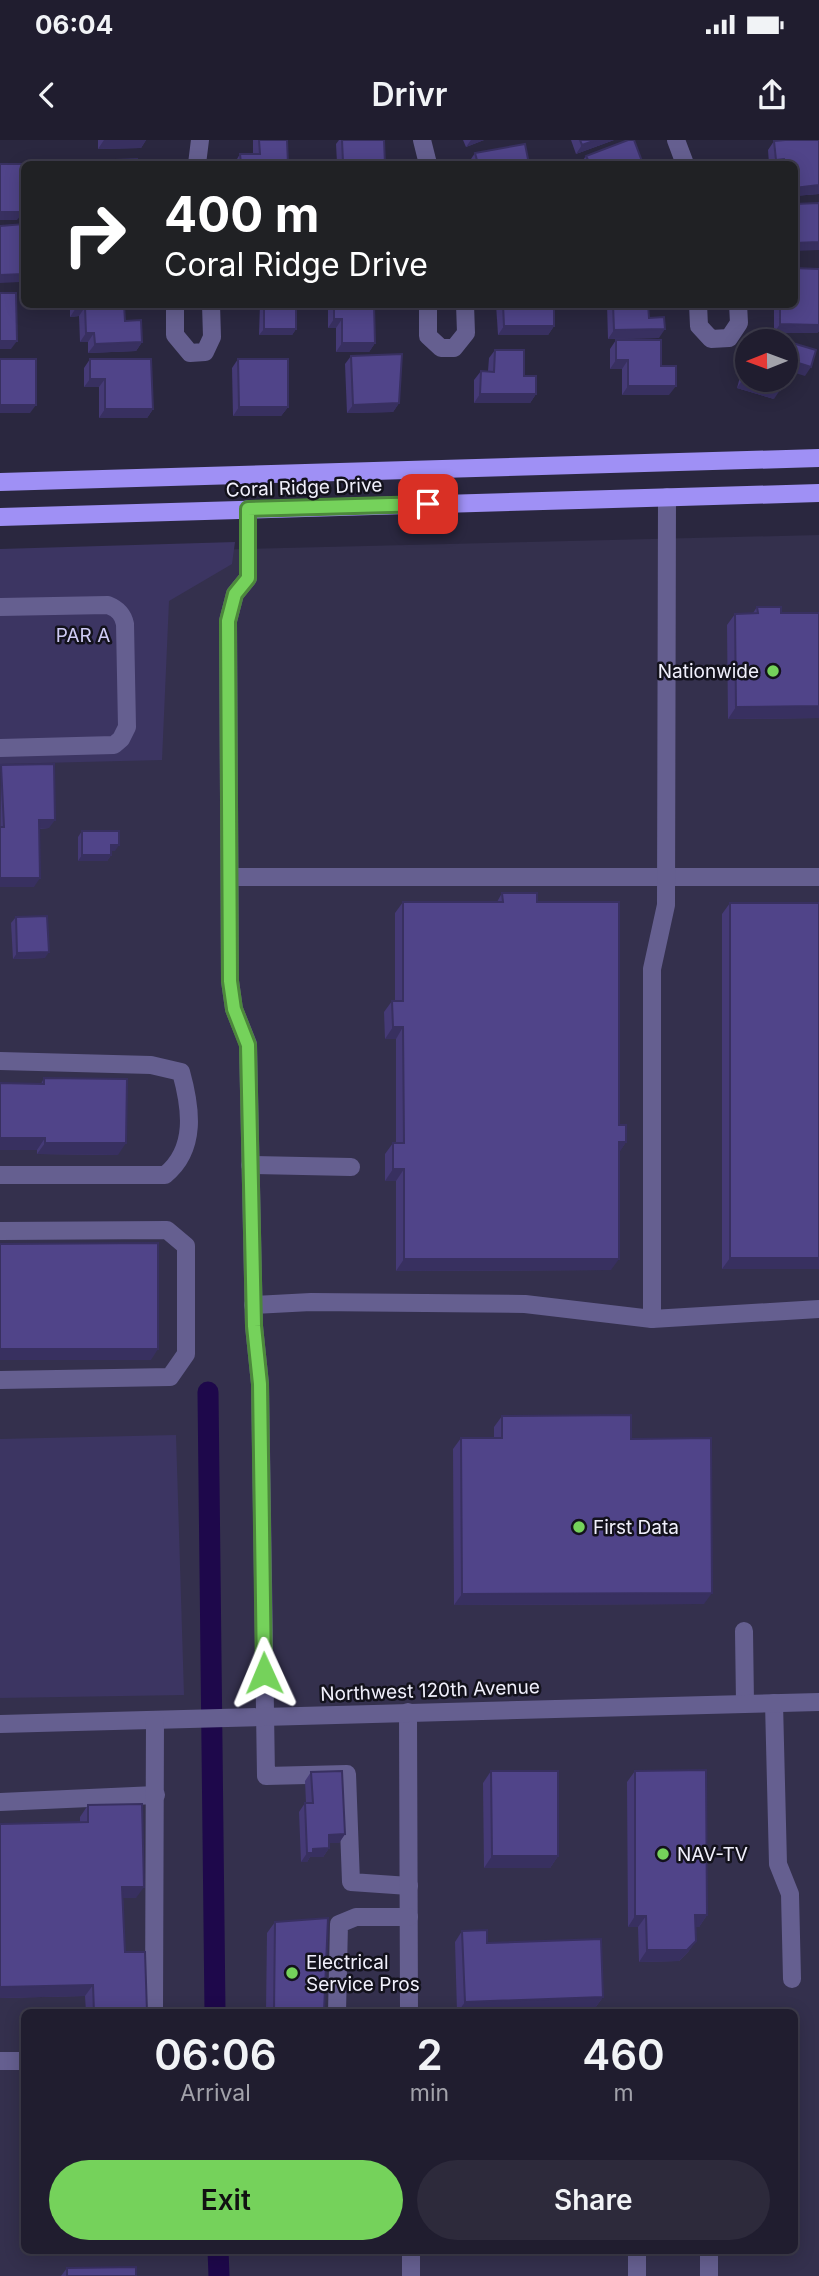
<!DOCTYPE html>
<style>
body{margin:0;font-family:Inter,sans-serif;background:#2d2a3b;color:#f1f3f6;height:100vh;display:flex;flex-direction:column;font-size:26px;white-space:nowrap}
*{box-sizing:border-box;margin:0}
p{font-size:23px;color:#a2a2aa}
.icon{flex:none;width:38px;height:38px;fill:none;stroke:currentColor;stroke-width:2;stroke-linecap:round;stroke-linejoin:round}
.map{position:relative;flex:1;overflow:hidden}
.drawer{position:absolute;left:21px;top:1869px;width:777px;height:245px;display:flex;flex-direction:column;background:#201d2f;border-radius:10px;box-shadow:0 4px 18px #0003,0 0 0 2px #3d3b4b}
.drawer>*{flex:none}
.guide{position:absolute;left:21px;top:21px;width:777px;height:147px;border-radius:10px;box-shadow:0 4px 18px #0003,0 0 0 2px #3d3b4b;background:#202124;color:#fff;overflow:hidden}
.needle{width:46px;rotate:269deg}
.controls{position:absolute;left:735px;top:189px;display:grid;gap:14px}
.controls a{display:grid;place-items:center;width:63px;height:63px;border-radius:50%;background:#201d2f;box-shadow:0 4px 18px #0003,0 0 0 2px #3d3b4b;font-size:35px}
.pin{position:absolute;display:grid;place-items:center;width:60px;height:60px;color:#fff;margin:-30px;border-radius:14px;box-shadow:0 4px 10px #0006}
.me{position:absolute;width:77px;margin:-38px;rotate:359deg;stroke-linejoin:round;filter:drop-shadow(0 0 5px #0008)}
.turn{display:flex;align-items:center;gap:24px;height:147px;padding:0 28px;font-size:32px}
.turn .icon{width:91px;height:91px;stroke-width:2.5}
.turn b{display:block;font-size:49px;line-height:60px}
.eta{display:flex;justify-content:space-evenly;align-items:center;height:119px;text-align:center}
.eta b{font-size:42px;font-weight:600;line-height:49px}
.button{display:flex;gap:14px;margin-top:auto;padding:14px 28px}
.button a{flex:1;height:80px;border-radius:42px;background:#75d25b;color:#111;font-size:28px;font-weight:600;line-height:80px;text-align:center}
.button a+a{background:#2d2a3b;color:#f1f3f6}
.status{display:flex;justify-content:space-between;align-items:center;height:49px;padding:0 35px;background:#201d2f;direction:ltr}
.status svg{height:19px;fill:currentColor}
header{display:flex;justify-content:space-between;align-items:center;height:91px;padding:0 28px;background:#201d2f;font-size:32px;font-weight:600}
.map>svg:first-child{display:block}
.built{fill:#34304d;fill-rule:evenodd}
.green{fill:#3c3562}
.lines{fill:none;stroke-linecap:round;stroke-linejoin:round}
.canal{stroke:#1e084b;stroke-width:21}
.minor{stroke:#655f90;stroke-width:18}
.major{stroke:#9f90f5;stroke-width:18}
.wall{fill:#453a76}
.shaded-wall{fill:#383060}
.building{fill:#504489;stroke:#383060;stroke-width:2}
.route-casing{stroke:#4c883b;stroke-width:18}
.route{stroke:#75d25b;stroke-width:12}
.poi-dot{fill:#75d25b;stroke:#13121c;stroke-width:2.5}
.labels{text-anchor:middle;stroke-width:5;stroke-linejoin:round;paint-order:stroke}
.street-label{font-size:19px;fill:#f1f0fc;stroke:#13121c}
.park-label{font-size:19px;fill:#cfcbf4;stroke:#13121c}
.poi-label{font-size:19px;fill:#f1f0fc;stroke:#13121c;text-anchor:start}
</style>
<div class="status"><b>06:04</b><svg viewBox="0 0 49 12"><path d="M0 12V9h3v3zM5 12V6h3v6zM10 12V3h3v9zM15 12V0h3v12zM26 1h20v11H26zM47 4h2v5h-2z"/></svg></div>
<header><svg class="icon" aria-label="back" viewBox="0 0 24 24"><path d="M15 5l-7 7 7 7"/></svg>Drivr<svg class="icon" aria-label="share" viewBox="0 0 24 24"><path d="M12 15V3M7 8l5-5 5 5M5 13v7h14v-7"/></svg></header>
<div class="map">
<svg width="819" height="2136" viewBox="0 0 819 2136">
<rect width="100%" height="100%" fill="#2a273f"/>
<path class="built" d="M819,395v1741h-819v-1721zM24,1872h770v238h-770z"/>
<g class="green">
<path d="M235,402l-3,22 -63,37 -7,159 -162,4v-215z"/>
<path d="M176,1295l8,260 -184,3v-259z"/>
</g>
<g class="lines">
<g class="canal">
<path d="M208,1252l7,620"/>
<path d="M218,2110l1,26"/>
</g>
<g class="minor">
<path d="M422,0l6,24"/>
<path d="M676,0l9,24"/>
<path d="M197,24l3,-24"/>
<path d="M175,164v31l15,18 15,-1 7,-15 -1,-33"/>
<path d="M428,164v32l13,12h13l12,-15 -1,-29"/>
<path d="M698,164l1,22 12,13 18,-1 10,-15 -1,-19"/>
<path d="M248,369v69l-13,16 -7,27 2,360 4,28 14,35 6,282 6,58 6,392 81,-2 4,108 58,4"/>
<path d="M0,467l108,-2c10,4 15,9 17,19l2,103 -6,12 -7,6 -114,3"/>
<path d="M231,737h588"/>
<path d="M0,921l151,4 30,7c10,36 16,77 -16,103h-165"/>
<path d="M250,1025l101,2"/>
<path d="M0,1091l167,-1 19,16v108l-16,23 -170,3"/>
<path d="M253,1165l58,-3 214,2 127,15 167,-10"/>
<path d="M652,1179v-350l14,-64 1,-408"/>
<path d="M744,1491l1,72"/>
<path d="M774,1563l4,161 12,30 2,85"/>
<path d="M408,1572l1,300"/>
<path d="M0,1584l819,-22"/>
<path d="M0,1662l156,-7"/>
<path d="M154,1872l1,-292"/>
<path d="M337,1872l2,-88 17,-7h53"/>
<path d="M0,1921h24"/>
<path d="M411,2110v26"/>
<path d="M637,2110v26"/>
<path d="M709,2110v26"/>
</g>
<g class="major">
<path d="M0,342l819,-24"/>
<path d="M0,377l819,-24"/>
</g>
</g>
<g class="wall">
<path d="M98,0h48l-5,8 -43,1z"/>
<path d="M253,0h34l1,24h-54l6,-10h13z"/>
<path d="M339,0h45l1,24h-56l1,-1h7l-1,-19z"/>
<path d="M463,0h21l-18,7z"/>
<path d="M571,0h43l-38,14z"/>
<path d="M819,0v54l-25,2v-32h-25l-1,-14 6,-9z"/>
<path d="M475,13l54,11h-59l-1,-2z"/>
<path d="M586,16l57,8h-63z"/>
<path d="M819,129v62l-2,2h-43v-23l4,-6h16z"/>
<path d="M70,164h54l1,17 17,21 -6,9 -48,2v-11h-8l-1,-26 -9,1z"/>
<path d="M260,164h36v25l-4,6h-33z"/>
<path d="M328,164h58l-3,4h-9l1,35 -6,9h-33v-24h-8z"/>
<path d="M496,164h58v22l-6,9h-50z"/>
<path d="M607,164h41l1,14 10,20 -51,1z"/>
<path d="M616,200l45,26 8,29h-47v-26h-12v-20z"/>
<path d="M495,210l29,26 12,18 -6,9h-56v-23l7,-9h7l1,-13z"/>
<path d="M351,216l48,47 -6,9 -46,1 -2,-49z"/>
<path d="M90,219l63,50 -6,9h-48v-31h-15v-19z"/>
<path d="M238,219l50,48 -7,9h-48l-1,-48z"/>
<path d="M747,220v20l27,19 -37,-11 6,-22z"/>
<path d="M757,467l24,6h38v105l-91,1 -1,-94 8,-11 18,-1z"/>
<path d="M1,625l48,63 -10,1 -5,58h-34z"/>
<path d="M82,691l33,20h-4v4l-4,6h-29v-24z"/>
<path d="M502,753l35,9 82,223 7,17 -7,10 -8,118 -215,1v-90h-11v-27l8,-11h3v-104h-11l-1,-27 8,-11h3v-88l8,-11h94z"/>
<path d="M730,763h89v366h-97v-355z"/>
<path d="M16,777l29,41 -32,1 -2,-36z"/>
<path d="M44,938l74,77 -81,-1v-4h-37v-67l41,1z"/>
<path d="M502,1276l202,188 -250,1 -1,-156 8,-11h33v-11z"/>
<path d="M491,1631l67,85 -8,12h-66l-1,-85z"/>
<path d="M635,1631l72,144 -8,12h-4l1,14 -8,11 -9,9 -40,1 -1,-35h-10l-1,-145z"/>
<path d="M311,1632l34,62 -6,9h-10v5l-6,9h-13l-3,5h-6l-2,-50 6,-9h1l-1,-22z"/>
<path d="M88,1665l48,93h-13l2,54 22,60h-61l-1,-16 -85,2v-174l80,-2v-5z"/>
<path d="M275,1782l49,90h-58l1,-79z"/>
<path d="M462,1791l25,12 116,54 -8,11 -138,4 -2,-70z"/>
<path d="M67,2128l69,8h-75z"/>
</g>
<g class="shaded-wall">
<path d="M104,0h42l-5,8 -43,1z"/>
<path d="M471,0h13l-18,7z"/>
<path d="M596,0h18l-38,14 6,-9z"/>
<path d="M784,19l-4,5h-8l4,-4z"/>
<path d="M819,45v9l-25,2v-8z"/>
<path d="M0,72h24l-7,8h-17z"/>
<path d="M819,102v8l-25,1v-8z"/>
<path d="M24,134v2l-4,6 -20,1v-8z"/>
<path d="M371,164h15l-3,4h-15z"/>
<path d="M85,167l-6,9 -9,1 6,-9z"/>
<path d="M334,179h8l-6,9h-8z"/>
<path d="M780,184l39,1v6l-2,2h-43z"/>
<path d="M504,186h50l-6,9h-50z"/>
<path d="M264,189h32l-4,6h-33z"/>
<path d="M665,189l-6,9 -51,1 6,-9z"/>
<path d="M86,193h8l-6,9h-8z"/>
<path d="M0,201h17l-6,8h-11z"/>
<path d="M142,202l-6,9 -48,2 7,-9z"/>
<path d="M342,203h33l-6,9h-33z"/>
<path d="M616,220h12l-6,9h-12z"/>
<path d="M789,220l22,7 -6,9 -19,-6z"/>
<path d="M90,239h15l-6,8h-15z"/>
<path d="M743,239l37,11 -6,9 -37,-11z"/>
<path d="M628,246h48l-7,9h-47z"/>
<path d="M480,254h56l-6,9h-56z"/>
<path d="M399,263l-6,9 -46,1 6,-8z"/>
<path d="M0,265h36l-6,8h-30z"/>
<path d="M239,267h49l-7,9h-48z"/>
<path d="M105,269h48l-6,9h-48z"/>
<path d="M819,566v12l-91,1 8,-12z"/>
<path d="M39,680h16l-6,8 -16,1z"/>
<path d="M111,705h8l-4,6h-8z"/>
<path d="M82,715h29l-4,6h-29z"/>
<path d="M0,738h40l-6,9h-34z"/>
<path d="M49,812l-4,6 -32,1 4,-6z"/>
<path d="M393,887h10l-7,12h-11z"/>
<path d="M0,998h45l-8,12h-37z"/>
<path d="M619,1002h7l-7,11z"/>
<path d="M45,1003h81l-8,12 -81,-1z"/>
<path d="M393,1029h11l-8,12h-11z"/>
<path d="M730,1118h89v11h-97z"/>
<path d="M404,1119h215l-8,11 -215,1z"/>
<path d="M0,1209h158l-7,11h-151z"/>
<path d="M712,1453l-8,11 -250,1 8,-11z"/>
<path d="M345,1694l-6,9h-16l6,-8z"/>
<path d="M329,1708l-6,9h-13l-3,5h-6l6,-9 6,-4z"/>
<path d="M492,1716h66l-8,12h-66z"/>
<path d="M122,1747h22l-8,11h-22z"/>
<path d="M695,1775h12l-8,12h-11z"/>
<path d="M635,1776h11l-8,11h-10z"/>
<path d="M696,1801l-8,11 -9,9 -40,1 8,-12z"/>
<path d="M93,1845l-8,11 -85,2v-11z"/>
<path d="M603,1857l-8,11 -137,4 7,-10z"/>
<path d="M482,2110h76l-2,4 -77,1z"/>
</g>
<g class="building">
<path d="M259,0h28l1,24h-47l-1,-10h20z"/>
<path d="M342,0h42l1,24h-55v-1l13,-1z"/>
<path d="M580,0h16l-14,5z"/>
<path d="M628,0h6l9,24h-53l-4,-8z"/>
<path d="M785,0h34v45l-25,3v-24h-9l-1,-5 -8,1 -2,-19z"/>
<path d="M525,4l4,20h-51l-3,-11z"/>
<path d="M137,19v5h-43v-3z"/>
<path d="M0,24h23l1,48h-24z"/>
<path d="M819,63v39l-25,1v-39z"/>
<path d="M24,84v50l-24,1v-49z"/>
<path d="M794,128l25,1v56l-39,-1v-20h14z"/>
<path d="M0,153h16l1,48h-17z"/>
<path d="M76,164h48l1,17 16,-1 1,22 -47,2 -1,-11h-8l-1,-26 -9,1z"/>
<rect x="264" y="164" width="32" height="25"/>
<path d="M334,164h40l1,39h-33v-24h-8z"/>
<path d="M503,164h51v22h-50z"/>
<path d="M613,164h35l1,14 15,-1 1,12 -51,1z"/>
<path d="M769,196l47,14 -5,17 -22,-7 -3,11v-30h-19z"/>
<path d="M616,200h45v26h15v20h-48v-26h-12z"/>
<path d="M495,210h29v26h12v18h-56l1,-23 13,1z"/>
<path d="M402,214l-3,49 -46,2 -2,-49z"/>
<rect x="0" y="219" width="36" height="46"/>
<path d="M90,219h61l2,50h-48v-30h-15z"/>
<path d="M238,219h50v48h-49z"/>
<path d="M747,224v16h36l-3,10 -37,-11z"/>
<path d="M757,467h24v6h38v93l-83,1 -1,-93 23,-1z"/>
<path d="M54,624l1,56h-16l1,58h-40v-51h4l-3,-62z"/>
<path d="M82,691h37v14h-8v10h-29z"/>
<path d="M502,753h35v9h82v223h7v17h-7v117h-215v-90h-11v-26h11l-1,-116h-10l-1,-26h11v-99h100z"/>
<rect x="730" y="763" width="89" height="355"/>
<path d="M47,776l2,36 -32,1 -1,-36z"/>
<path d="M44,938l83,1 -1,64h-81v-5h-45v-55l44,1z"/>
<path d="M158,1103v106h-158v-105z"/>
<path d="M631,1275v24l80,-1 1,155 -250,1 -1,-156h41v-22z"/>
<path d="M706,1630l1,145h-12l1,26 -9,9h-40l-1,-34h-11v-145z"/>
<path d="M342,1631l3,63 -16,1v13l-16,1v4h-6l-2,-50h8l-2,-31z"/>
<path d="M491,1631h67v85h-66z"/>
<path d="M142,1664l2,83h-22l3,65h20l2,60h-53l-1,-27 -93,2v-163l88,-2v-17z"/>
<path d="M328,1778l-4,94h-50l1,-90z"/>
<path d="M487,1790v13l114,-4 2,58 -138,5 -3,-71z"/>
<path d="M136,2127v9h-69v-8z"/>
</g>
<g class="lines">
<g class="route-casing">
<path id="route" d="M264,1533l-4,-289 -6,-58 -6,-281 -14,-36 -4,-28 -2,-360 7,-27 13,-16v-69l180,-5"/>
</g>
<use href="#route" class="route"/>
</g>
<g class="poi-dot">
<circle cx="773" cy="531" r="7"/>
<circle cx="579" cy="1387" r="7"/>
<circle cx="663" cy="1714" r="7"/>
<circle cx="292" cy="1833" r="7"/>
</g>
<g class="labels">
<g class="street-label">
<text transform="translate(304 347) rotate(-2)" y="7">Coral Ridge Drive</text>
<text transform="translate(430 1550) rotate(-2)" y="7">Northwest 120th Avenue</text>
</g>
<g class="park-label">
<text x="83" y="502">PAR A</text>
</g>
<g class="poi-label">
<text x="759" y="538" text-anchor="end">Nationwide</text>
<text x="593" y="1394">First Data</text>
<text x="677" y="1721">NAV-TV</text>
<text x="306" y="1829">Electrical<tspan x="306" dy="22">Service Pros</tspan></text>
</g>
</g>
</svg>
<div class="controls">
<a><svg class="needle" viewBox="-14 -14 28 28"><path d="M0-13l5 13h-10z" fill="#e53935"/><path d="M0 13l5-13h-10z" fill="#a2a2aa"/></svg></a>
</div>
<div class="pin" style="left:428px;top:364px;background:#d93025"><svg class="icon" aria-label="arrive" viewBox="0 0 24 24"><path d="M6 21V4h12l-3 4 3 4H6"/></svg></div>
<svg class="me" style="left:264px;top:1533px" viewBox="-20 -20 40 40"><path d="M0-17L14 15 0 8-14 15z" fill="#75d25b" stroke="#fff" stroke-width="4"/></svg>
<div class="guide">
<div class="turn"><svg class="icon" aria-label="right" viewBox="0 0 24 24"><path d="M7 20v-9h11M14 6l5 5-5 5"/></svg><div><b>400 m</b>Coral Ridge Drive</div></div>
</div>
<section class="drawer">
<div class="eta">
<div><b>06:06</b><p>Arrival</p></div>
<div><b>2</b><p>min</p></div>
<div><b>460</b><p>m</p></div>
</div>
<div class="button"><a>Exit</a><a>Share</a></div>
</section>
</div>
